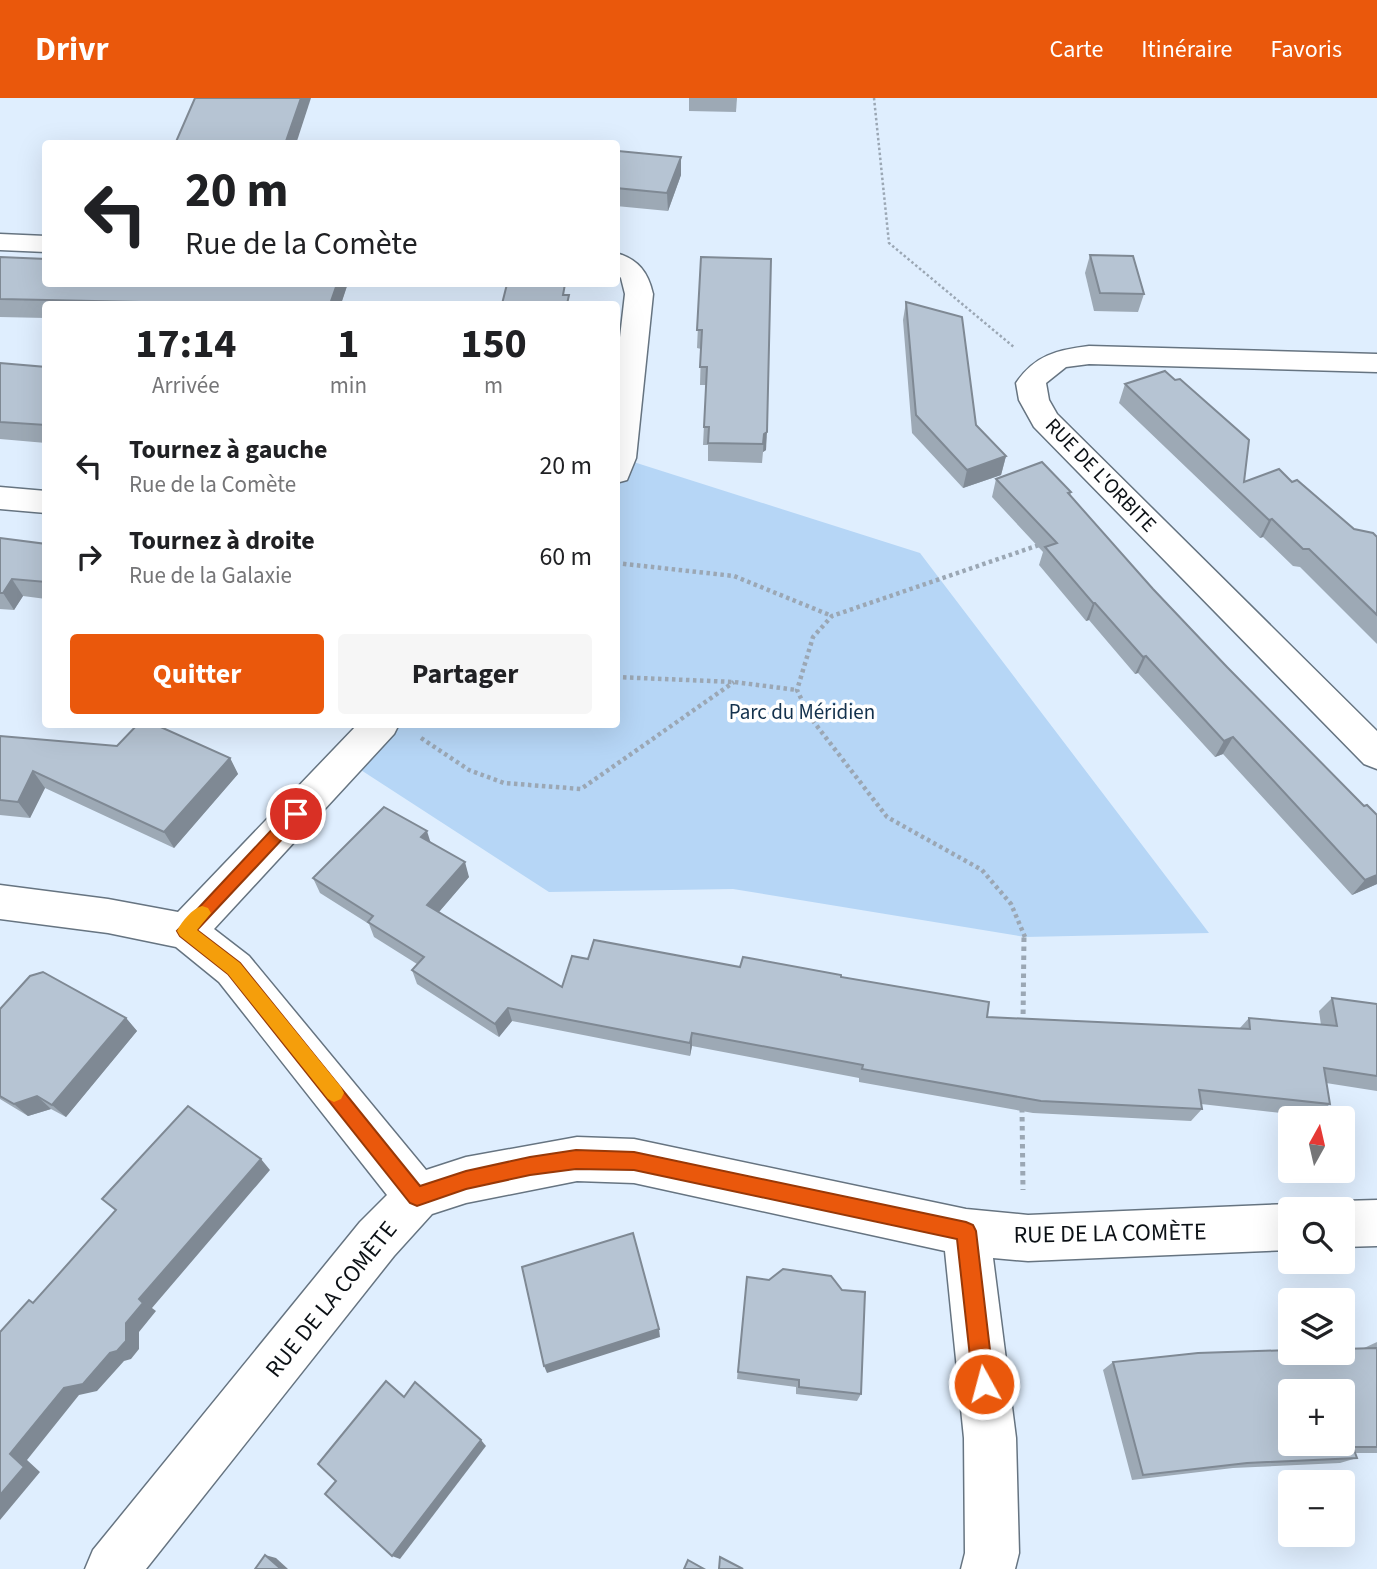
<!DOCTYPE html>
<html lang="fr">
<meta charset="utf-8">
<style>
body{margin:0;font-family:"Source Sans 3",sans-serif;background:#f6f6f6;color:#202124;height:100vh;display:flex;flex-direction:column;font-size:26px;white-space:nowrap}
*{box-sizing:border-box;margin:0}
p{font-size:23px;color:#757577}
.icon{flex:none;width:38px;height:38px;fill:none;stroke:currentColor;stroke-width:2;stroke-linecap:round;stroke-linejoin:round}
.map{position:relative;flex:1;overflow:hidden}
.panel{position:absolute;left:42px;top:203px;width:578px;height:427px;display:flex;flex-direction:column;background:#fff;border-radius:7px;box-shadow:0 7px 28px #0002}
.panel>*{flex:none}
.guide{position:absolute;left:42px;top:42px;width:578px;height:147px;border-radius:7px;box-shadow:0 7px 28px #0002;background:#fff;color:#202124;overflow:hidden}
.needle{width:46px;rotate:8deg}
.fabs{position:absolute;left:1278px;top:1008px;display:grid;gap:14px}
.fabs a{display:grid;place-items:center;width:77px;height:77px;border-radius:7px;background:#fff;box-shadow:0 7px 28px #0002;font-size:35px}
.pin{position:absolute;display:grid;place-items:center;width:60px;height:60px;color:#fff;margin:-30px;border:4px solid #fff;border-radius:50%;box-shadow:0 2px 7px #0007}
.me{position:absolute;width:77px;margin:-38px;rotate:353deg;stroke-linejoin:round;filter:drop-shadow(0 0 5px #0008)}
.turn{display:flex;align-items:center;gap:24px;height:147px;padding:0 28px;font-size:32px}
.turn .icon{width:91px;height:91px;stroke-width:2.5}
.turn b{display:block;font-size:49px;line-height:60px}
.eta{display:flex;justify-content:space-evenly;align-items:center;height:119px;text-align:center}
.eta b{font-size:42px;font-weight:700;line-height:49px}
.cta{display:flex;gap:14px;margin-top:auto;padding:14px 28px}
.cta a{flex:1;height:80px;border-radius:7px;background:#ea580c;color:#fff;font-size:28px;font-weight:700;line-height:80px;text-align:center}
.cta a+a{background:#f6f6f6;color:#202124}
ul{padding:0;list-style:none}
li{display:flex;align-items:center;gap:21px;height:91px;padding:0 28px}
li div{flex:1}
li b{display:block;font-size:26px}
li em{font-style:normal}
header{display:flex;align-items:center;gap:42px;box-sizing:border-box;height:98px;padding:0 35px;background:#ea580c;color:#fff}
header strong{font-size:33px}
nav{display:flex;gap:38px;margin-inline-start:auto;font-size:24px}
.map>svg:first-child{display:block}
.green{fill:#b6d6f6}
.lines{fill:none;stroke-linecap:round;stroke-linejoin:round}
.street-casing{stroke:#667481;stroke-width:3}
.path-far2{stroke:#9ba7b4;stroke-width:2.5;stroke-dasharray:2.5 2.5;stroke-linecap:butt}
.path-far1{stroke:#9ba7b4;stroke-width:4.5;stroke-dasharray:3.5 3.5;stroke-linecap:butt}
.path{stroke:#9ba7b4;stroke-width:5;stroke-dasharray:4.5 4.5;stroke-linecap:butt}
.street{fill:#fff;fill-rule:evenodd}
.wall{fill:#9da9b5}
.shaded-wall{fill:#7f8994}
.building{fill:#b6c4d3;stroke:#7f8994;stroke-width:2;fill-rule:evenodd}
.route{fill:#ea580c;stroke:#983908;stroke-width:2}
.slow{fill:#f59e0b}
.labels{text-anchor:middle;stroke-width:7;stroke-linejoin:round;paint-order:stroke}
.street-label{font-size:21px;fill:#0c1116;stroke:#fff}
.park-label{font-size:21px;fill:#13314d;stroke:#fff}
.near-street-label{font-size:24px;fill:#0c1116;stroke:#fff}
</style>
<header>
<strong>Drivr</strong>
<nav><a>Carte</a><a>Itinéraire</a><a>Favoris</a></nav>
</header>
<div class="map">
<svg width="1377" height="1471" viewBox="0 0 1377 1471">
<rect width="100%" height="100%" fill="#dfeefe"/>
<path class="green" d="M621,360l299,95 289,380 -184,4 -292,-48 -184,3 -202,-131 34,-36 235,-1v-251z"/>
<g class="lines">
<g class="street-casing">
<g id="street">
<path d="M0,136l46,2v16l-46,-2z"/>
<path d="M616,155c22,6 32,19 37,41l-17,164 -9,22 -11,3v-111l9,-78 -4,-16 -5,-6z"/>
<path d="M1089,248l288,8v18l-288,-8 -23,3 -20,16 3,17 8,14 320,317v38l-13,-5 -330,-337 -15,-27 -3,-17c19,-28 41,-33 73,-37z"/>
<path d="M0,389l46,4v22l-46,-4z"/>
<path d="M358,626h41l-5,10 -180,195 35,27 177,214 40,-13 111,-20 57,2 332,70 62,6 262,-11 14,5h-14v41l-262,11 -35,-3 23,180 3,115 -4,16h-54l4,-16 -1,-115 -19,-187 -311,-68 -57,-2 -111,22 -34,11 -38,42 -248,313h-61l8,-19 267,-328 27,-27 -168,-213 -43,-35 -68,-14 -108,-14v-34l108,14 70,13z"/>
<path d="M1377,1102v46l-35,1v-38l-16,-1 16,-7z"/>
</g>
</g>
<path class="path-far2" d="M874,0l15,145 126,105"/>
<g class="path-far1">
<path d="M616,465l118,13 98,40"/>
<path d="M616,579l118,5 63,8"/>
<path d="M421,640l48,32 35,13 77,6 153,-107"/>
<path d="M1025,839l-14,-33 -29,-34 -95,-53 -77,-100 -13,-27 16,-53 19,-21 210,-72"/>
</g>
<g class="path">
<path d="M1023,925l1,-87"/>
<path d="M1022,1010l1,82"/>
</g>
<use href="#street" class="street"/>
</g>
<g class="wall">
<path d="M689,0h48l-1,14 -47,-1z"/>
<path d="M616,58l65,1v18l-13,36 -52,-5z"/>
<path d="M1090,157l54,39 -6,18 -44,-1 -9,-38z"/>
<path d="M0,159l347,29 -6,18h-295v14l-46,-1z"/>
<path d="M701,159l65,193 -3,2 -1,11 -54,-2v-16h-5l3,-60h-6l1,-36 -4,-1z"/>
<path d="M906,204l70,123 30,31 -5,19 -38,13 -51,-55 -9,-113z"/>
<path d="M0,265l46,4v76l-46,-4z"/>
<path d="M1125,286l119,98h48l62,47 23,8v107l-77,-77 -7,-1 -30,-29 -3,1 -141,-135z"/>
<path d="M996,381l75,13 -1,4 83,93 74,78 137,139 13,9v69l-25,11 -129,-141 -8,3 -77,-84 -3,1 -46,-54 -3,1 -47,-56 4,-13 -51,-55z"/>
<path d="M0,440l46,6v55l-23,-3 -9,14 -14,-1z"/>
<path d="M0,638l230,22 8,16 -64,74 -129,-60 -15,30 -30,-3z"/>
<path d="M431,745l38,34 -30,35 123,75 26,-28 152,8 101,10 146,40 252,12 10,-11 72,7 -2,-14 13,-13 45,6v87l-51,-8 4,21 -14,13 -115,-13 1,5 -11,12 -158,-8 -174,-31v-4l-167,-32 -2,10 -178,-35 -13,16 -82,-53 -5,-14 5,-6 -43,-27 -5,-13 -49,-31 -7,-15z"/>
<path d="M0,911l126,9 11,13 -71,86 -15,-8 -23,7 -28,-17z"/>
<path d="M769,1182l92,114 -4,7 -61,-7v-7l-59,-8 9,-93z"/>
<path d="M1377,1244v111h-22l2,5 -17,5 -107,5 -101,12 -29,-110 10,-8 251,-14z"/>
</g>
<g class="shaded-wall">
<path d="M301,0h10l-15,46h-11z"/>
<path d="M681,59v18l-13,36 -1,-18z"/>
<path d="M337,186h9l1,2 -6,18h-11z"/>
<path d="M767,334l-1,18 -3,2 1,-18z"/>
<path d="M1006,358l-5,19 -38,13 4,-18z"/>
<path d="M1272,421l-9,18 -3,1 9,-18z"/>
<path d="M12,481l11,17 -9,14 -11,-17z"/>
<path d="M1093,505h2l-6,17 -3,1z"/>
<path d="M1146,558l-8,17 -3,1 8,-17z"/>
<path d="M1233,639l-10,17 -8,3 9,-16z"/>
<path d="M230,660l8,16 -64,74 -10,-16z"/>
<path d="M33,673l12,17 -15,30 -12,-16z"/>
<path d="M427,733l5,16 -11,-10z"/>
<path d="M465,764l4,15 -37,43 -5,-15z"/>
<path d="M1377,777v9l-25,11 13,-15z"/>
<path d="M508,910l4,13 -13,16 -4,-13z"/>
<path d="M126,920l11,13 -71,86 -14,-12z"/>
<path d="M692,935v13l-2,10v-13z"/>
<path d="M37,998l14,13 -23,7 -14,-12z"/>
<path d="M261,1061l9,11 -118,138 4,3 -17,21v17l-8,10 -7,2 -27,30 -18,4 -52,65 13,12 -40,48v-25l10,-41 54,-66 62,-65 13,-24z"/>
<path d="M659,1231l1,8 -113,36 -3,-7z"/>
<path d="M481,1342l5,6 -86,113 -8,-3z"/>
<path d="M265,1457l11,3 12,11h-7z"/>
</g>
<g class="building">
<path d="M195,0h106l-16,46h-110z"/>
<path d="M618,53l63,6 -14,36 -51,-5v-32z"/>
<path d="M1090,157l43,1 11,38 -44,-1z"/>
<path d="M0,159l46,2v25h291l-7,20h-95l-235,-5z"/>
<path d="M701,159l70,2 -4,173 -3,2 -1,10 -55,-1 1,-16h-5l3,-60h-7l2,-37h-5z"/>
<path d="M507,186h58l-2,11h6l-2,9h-65z"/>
<path d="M906,204l56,15 14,108 30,31 -39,14 -51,-55z"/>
<path d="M0,265l46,4v58l-46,-3z"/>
<path d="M1165,273l10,9 5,-1 69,61 -5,42 35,-13 13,13 5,-2 57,49 19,4 4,4v78l-68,-66h-6l-31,-30 -3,1 -144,-136z"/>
<path d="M1042,364l29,30 -3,1 85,96 74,78 137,139 3,-1 10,10v60l-12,5 -132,-143 -9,4 -78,-85 -3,1 -48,-54h-2l-48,-56 12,-4 -61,-64z"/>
<path d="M0,440l46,6v38l-34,-3 -9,14h-3z"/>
<path d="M138,626h16l76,34 -66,74 -131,-61 -15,31 -18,-2v-64l117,10z"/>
<path d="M384,709l43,24 -6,6 44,25 -38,43 135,82 10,-31 16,3 6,-19 146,27 3,-10 98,18v2l148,25 -2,15 263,12 -1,-11 88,8 -5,-28 45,6v72l-53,-8 6,36 -131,-14 3,19 -161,-8 -179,-32 1,-4 -171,-32 -2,10 -182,-35 -13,16 -83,-54 12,-13 -56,-35 5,-6 -60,-38z"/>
<path d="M43,874l83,46 -74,87 -15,-9 -23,8 -14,-8v-87l30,-33z"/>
<path d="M188,1008l73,53 -122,140 4,4 -17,20v18l-9,10 -7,2 -27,31 -19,4 -54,66 14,13 -24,28v-163l29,-32 4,3 83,-93 -14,-11z"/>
<path d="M633,1135l26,96 -115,37 -22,-99z"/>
<path d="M783,1171l48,7 11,14 23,2 -4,102 -62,-7v-7l-61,-8 9,-95 22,3z"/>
<path d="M1377,1250v99h-24l4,11 -110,5 -104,12 -30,-113 85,-9 92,-3v3h52v-4zM1290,1293h52v53h-52z"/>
<path d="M386,1283l18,16 11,-15 66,58 -89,116 -67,-62 11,-13 -18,-17z"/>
<path d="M265,1457l16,14h-26z"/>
<path d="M720,1459l23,12h-24z"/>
<path d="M688,1462l16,9h-20z"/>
</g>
<path class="route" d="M296,709l8,7 -2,4 -105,112 43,33 180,223 46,-15 64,-14 46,-7 58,2 332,70 7,3 3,6 18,153 -3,7 -7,3 -8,-3 -3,-7 -16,-145 -323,-69 -58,-1 -46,6 -64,14 -49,17 -7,-3 -182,-229 -48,-38 -3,-5 114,-122z"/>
<path class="slow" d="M202,808l6,2 3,5 -14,17 43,33 101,124 3,6 -3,6 -7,3 -6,-3 -100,-125 -48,-38 -3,-5c5,-10 15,-22 25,-25z"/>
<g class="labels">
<g class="street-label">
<text transform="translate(1101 377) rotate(46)" y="7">RUE DE L'ORBITE</text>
</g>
<g class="park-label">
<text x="802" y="621">Parc du Méridien</text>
</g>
<g class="near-street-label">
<text transform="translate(1110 1135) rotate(-1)" y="8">RUE DE LA COMÈTE</text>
<text transform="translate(331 1201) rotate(-51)" y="8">RUE DE LA COMÈTE</text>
</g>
</g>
</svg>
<div class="fabs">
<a><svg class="needle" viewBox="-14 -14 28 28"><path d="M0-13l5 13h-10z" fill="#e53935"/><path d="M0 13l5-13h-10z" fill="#757577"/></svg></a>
<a><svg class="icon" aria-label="search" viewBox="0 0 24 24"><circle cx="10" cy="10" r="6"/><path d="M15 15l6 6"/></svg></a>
<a><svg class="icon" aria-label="layers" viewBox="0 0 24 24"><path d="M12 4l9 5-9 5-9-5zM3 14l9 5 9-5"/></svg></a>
<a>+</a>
<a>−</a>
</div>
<div class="pin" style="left:296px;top:716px;background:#d93025"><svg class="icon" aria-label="arrive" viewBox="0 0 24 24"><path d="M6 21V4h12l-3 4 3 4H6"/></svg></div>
<svg class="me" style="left:984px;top:1286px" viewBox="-20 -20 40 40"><circle r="17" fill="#ea580c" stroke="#fff" stroke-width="3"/><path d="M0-11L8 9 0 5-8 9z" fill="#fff"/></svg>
<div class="guide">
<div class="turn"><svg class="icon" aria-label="left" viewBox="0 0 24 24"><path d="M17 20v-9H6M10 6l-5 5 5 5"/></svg><div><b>20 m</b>Rue de la Comète</div></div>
</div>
<section class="panel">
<div class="eta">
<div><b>17:14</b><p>Arrivée</p></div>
<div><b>1</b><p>min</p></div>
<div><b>150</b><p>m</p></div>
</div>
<ul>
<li><svg class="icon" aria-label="left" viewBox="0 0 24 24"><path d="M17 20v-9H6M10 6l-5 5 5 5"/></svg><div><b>Tournez à gauche</b><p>Rue de la Comète</p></div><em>20 m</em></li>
<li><svg class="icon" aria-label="right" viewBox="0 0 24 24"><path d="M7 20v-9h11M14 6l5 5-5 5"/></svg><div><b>Tournez à droite</b><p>Rue de la Galaxie</p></div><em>60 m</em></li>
</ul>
<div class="cta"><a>Quitter</a><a>Partager</a></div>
</section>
</div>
